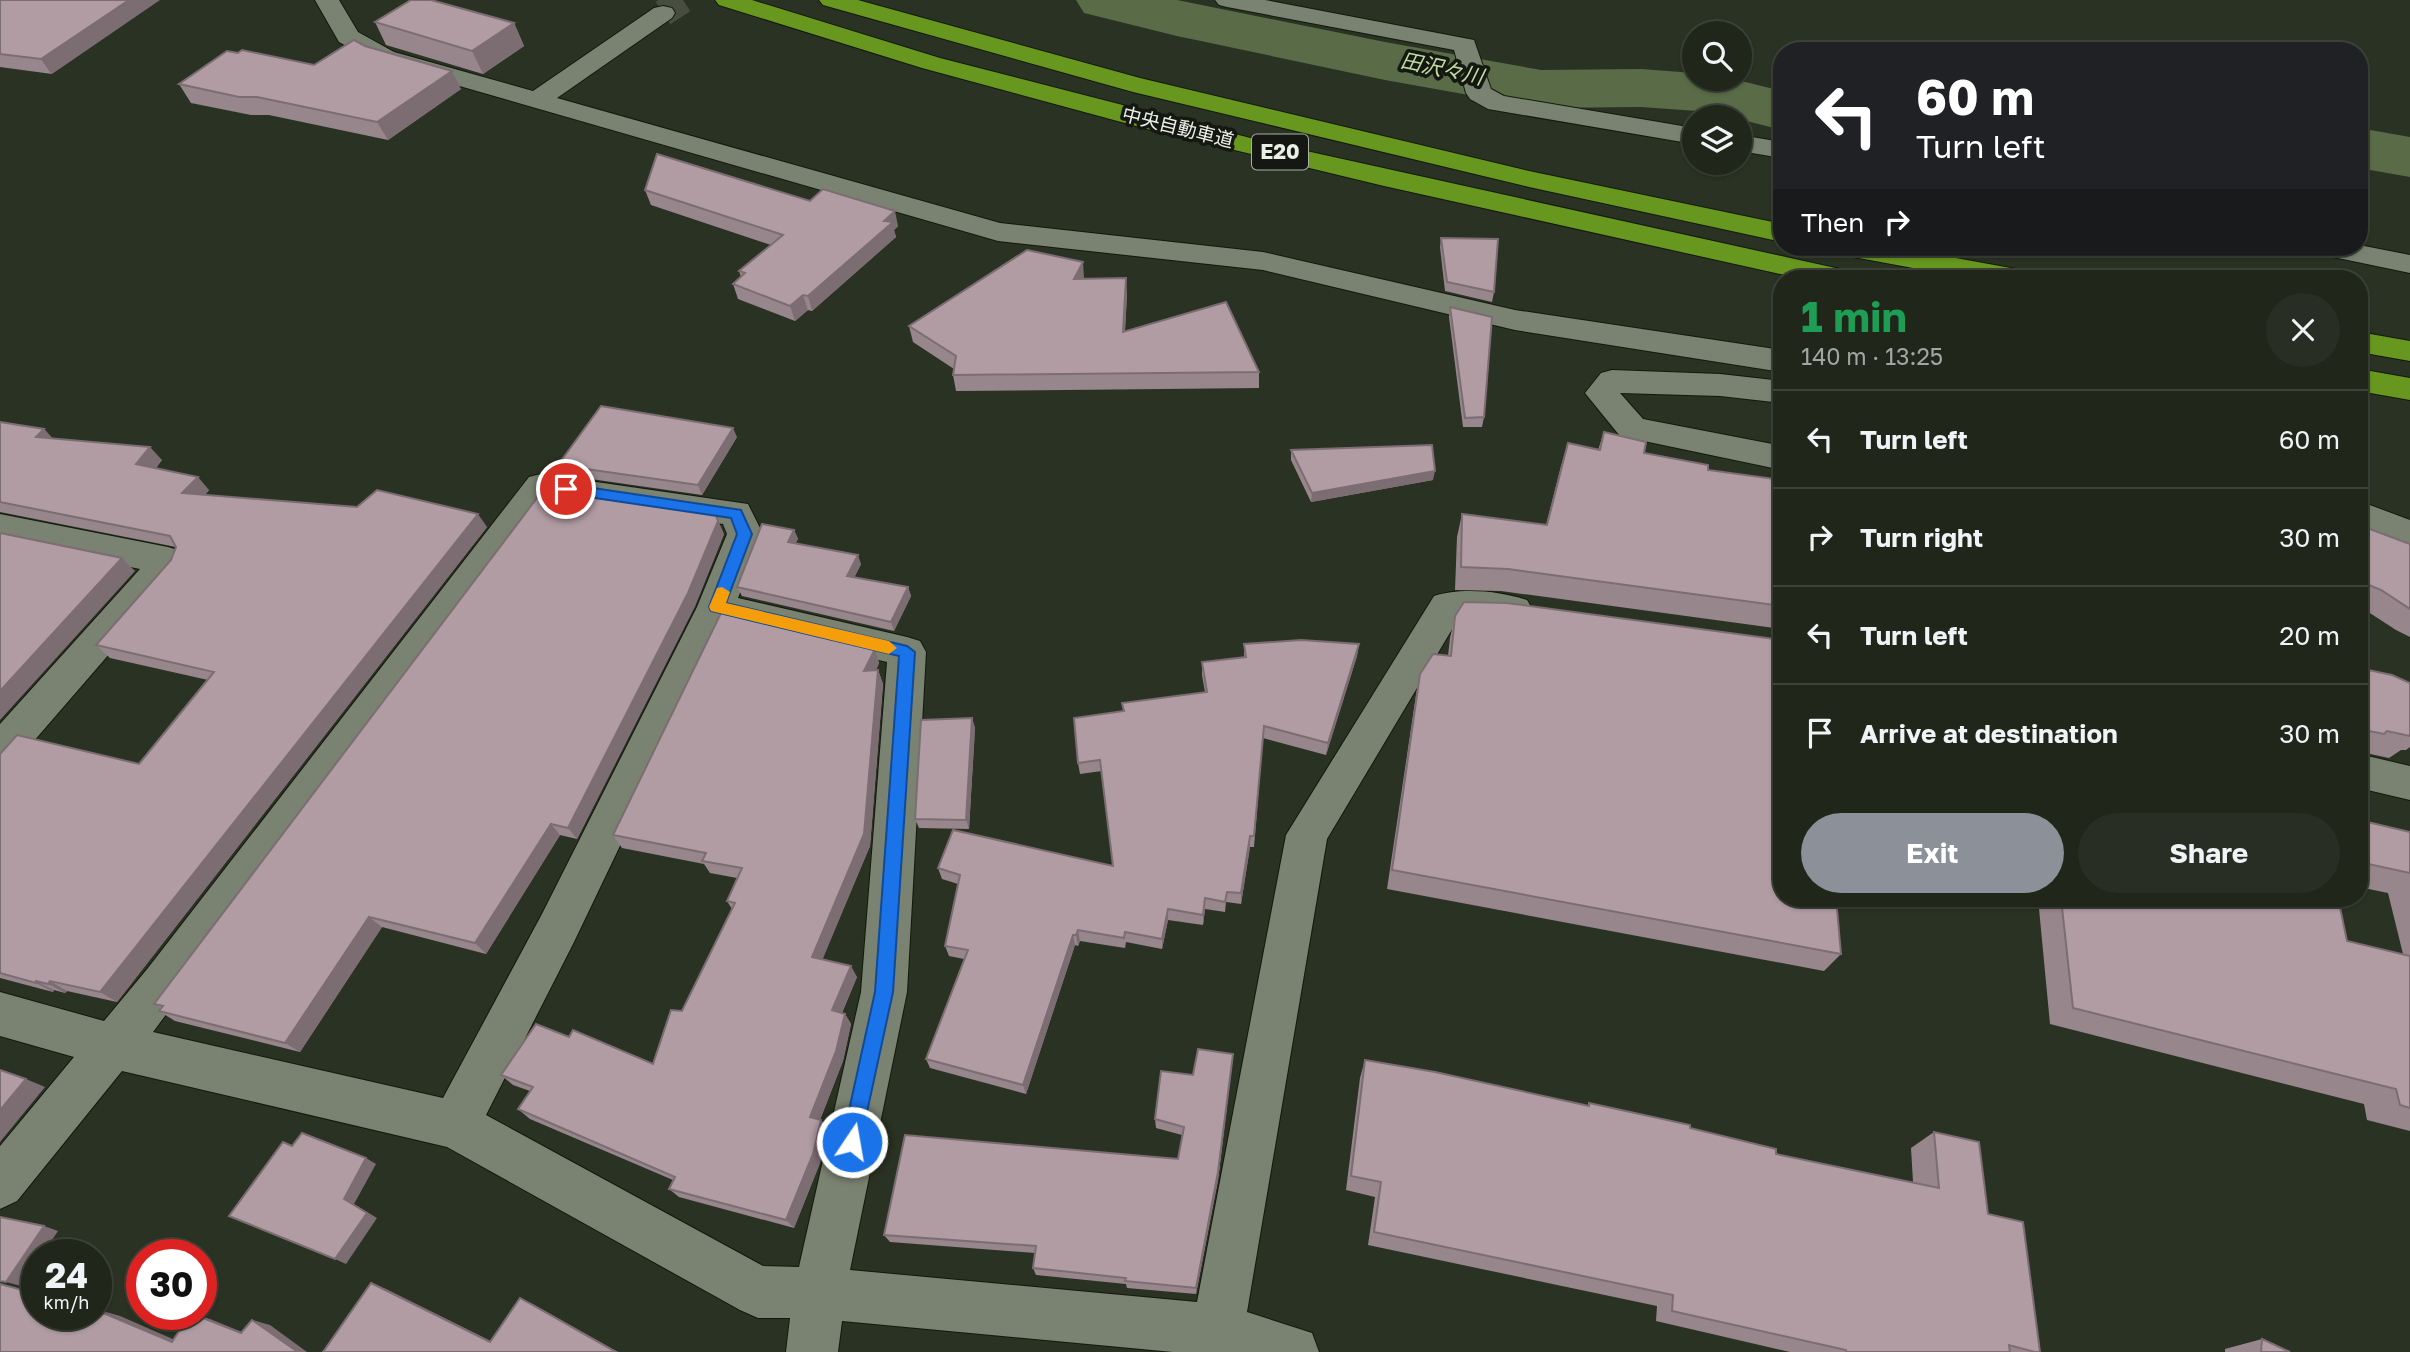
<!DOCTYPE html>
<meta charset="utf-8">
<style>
body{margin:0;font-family:"Golos Text","Noto Sans JP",sans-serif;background:#282e23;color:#f1f3f6;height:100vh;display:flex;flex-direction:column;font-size:26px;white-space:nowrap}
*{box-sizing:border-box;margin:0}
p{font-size:23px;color:#a2a5a2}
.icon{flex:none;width:38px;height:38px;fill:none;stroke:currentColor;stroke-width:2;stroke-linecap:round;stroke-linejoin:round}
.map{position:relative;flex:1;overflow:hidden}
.sheet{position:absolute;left:1773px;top:270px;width:595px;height:637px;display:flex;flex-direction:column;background:#20261a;border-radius:28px;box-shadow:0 2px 5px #0004,0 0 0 2px #3d4339}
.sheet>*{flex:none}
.hud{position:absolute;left:1773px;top:42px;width:595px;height:214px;border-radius:28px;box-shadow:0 2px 5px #0004,0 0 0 2px #3d4339;background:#202124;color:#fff;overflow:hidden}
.buttons{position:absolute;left:1682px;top:21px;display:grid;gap:14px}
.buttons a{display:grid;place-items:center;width:70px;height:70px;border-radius:50%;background:#20261a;box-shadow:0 2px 5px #0004,0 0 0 2px #3d4339;font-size:35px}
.speed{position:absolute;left:21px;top:1239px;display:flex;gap:14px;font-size:35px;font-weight:700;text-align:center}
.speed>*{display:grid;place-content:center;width:91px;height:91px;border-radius:50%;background:#20261a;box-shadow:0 2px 5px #0004,0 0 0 2px #3d4339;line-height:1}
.speed small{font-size:18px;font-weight:400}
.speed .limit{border:10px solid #d22;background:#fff;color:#111}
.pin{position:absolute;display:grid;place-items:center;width:60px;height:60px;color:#fff;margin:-30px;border:4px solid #fff;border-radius:50%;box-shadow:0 2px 7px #0007}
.me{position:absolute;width:77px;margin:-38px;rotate:12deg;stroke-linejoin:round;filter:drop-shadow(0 0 5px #0008)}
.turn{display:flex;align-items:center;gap:24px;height:147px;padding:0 28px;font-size:32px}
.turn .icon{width:91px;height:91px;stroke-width:2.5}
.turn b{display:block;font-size:49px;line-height:60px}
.then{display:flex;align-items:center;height:66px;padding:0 28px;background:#0003;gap:14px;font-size:26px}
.round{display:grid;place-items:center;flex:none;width:74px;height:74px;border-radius:37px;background:#282e23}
.head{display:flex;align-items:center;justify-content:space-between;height:119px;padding:0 28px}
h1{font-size:42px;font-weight:700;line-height:52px;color:#1e9e55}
.primary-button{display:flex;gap:14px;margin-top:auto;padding:14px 28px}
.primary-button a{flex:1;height:80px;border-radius:42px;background:#8c9099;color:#fff;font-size:28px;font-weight:700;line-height:80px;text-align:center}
.primary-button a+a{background:#282e23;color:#f1f3f6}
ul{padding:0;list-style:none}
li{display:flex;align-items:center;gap:21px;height:98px;padding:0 28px;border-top:2px solid #3d4339}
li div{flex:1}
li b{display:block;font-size:26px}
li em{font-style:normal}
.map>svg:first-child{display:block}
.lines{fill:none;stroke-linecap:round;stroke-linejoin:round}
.river{fill:#596b47;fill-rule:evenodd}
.minor-tunnel{stroke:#474e40;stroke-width:27;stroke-dasharray:27 14;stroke-linecap:butt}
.minor-casing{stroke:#13190c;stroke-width:2}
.highway-casing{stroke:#13190c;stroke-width:2}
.minor{fill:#7a8271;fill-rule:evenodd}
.highway{fill:#67971e;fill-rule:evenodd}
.wall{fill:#98868d}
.shaded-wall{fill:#7c6d73}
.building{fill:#b19ca4;stroke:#7c6d73;stroke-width:2}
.route{fill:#1a73e8;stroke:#114b97;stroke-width:2}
.slow{fill:#f59e0b}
.labels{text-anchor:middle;stroke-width:7;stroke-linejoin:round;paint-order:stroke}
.far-street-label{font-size:19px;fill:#ebf0e6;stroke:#151812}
.far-water-label{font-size:21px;font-style:italic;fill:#bedc9e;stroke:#151812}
.shield{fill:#151812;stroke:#abafa6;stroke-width:2}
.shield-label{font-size:21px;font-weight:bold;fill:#ebf0e6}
</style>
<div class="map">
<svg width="2410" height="1352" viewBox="0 0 2410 1352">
<rect width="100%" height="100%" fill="#2a3223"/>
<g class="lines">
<g class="river">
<path d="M1076,0h101l208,42 156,28 100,-1 53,4v6h39l49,12v39l-71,-18 -70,-5 -100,1 -156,-28 -208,-44 -93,-23z"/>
<path d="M2359,128l51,9v40l-51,-9z"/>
</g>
<path class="minor-tunnel" d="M663,13l20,-13"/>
<g class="minor-casing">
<g id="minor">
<path d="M315,0h24l19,32 36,20 139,39 121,-83 9,-2 9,2 3,5 -3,5 -115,80 443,125 263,29 252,58 267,40v22l-267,-42 -252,-60 -265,-29 -622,-179 -37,-20z"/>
<path d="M1215,0h50l209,40 17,49 13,7 190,32v16l-206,-35 -18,-10 -4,-6 -12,-43 -227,-43 -8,-2z"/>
<path d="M1740,135l42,7v16l-42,-7z"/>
<path d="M2359,245l51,10v18l-96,-20 -5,-6z"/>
<path d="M1612,370l108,4 62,7v22l-62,-7 -100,-3 23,26 139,27v24l-162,-34 -35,-43 16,-20z"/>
<path d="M541,474l207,30 15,30 -25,64 169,39 13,4 6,11 -19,340 -57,278 347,32 89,-467 148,-239c26,-9 67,-5 93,4l6,10 -6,10 -13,4 -57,-3 -130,218 -80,473 65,21 7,19h-146l-331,-31 -4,31h-52l4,-34h-32l-18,-8 -293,-163 -325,-76 -105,130 -17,8v-63l74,-89 -74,-21v-44l104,29 44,-53 381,-491zM550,500l173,24 4,10 -30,73 -155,307 -99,184 -290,-66zM726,624l161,38 -26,330 -62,275 -36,-1 -277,-151 88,-173z"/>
<path d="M2359,501l51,19v27l-51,-19z"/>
<path d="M0,514l168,33 13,4 5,10 -5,10 -167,193 -14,5v-45l140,-155 -140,-29z"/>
<path d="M2359,754l51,12v34l-51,-12z"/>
</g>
</g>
<g class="highway-casing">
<g id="highway">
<path d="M715,0h37l188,58 330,85 570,126 11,2 4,7h-57l-414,-92 -237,-57 -225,-61 -203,-63z"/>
<path d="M819,0h39l282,78 389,93 253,53v18l-253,-55 -396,-95 -310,-87z"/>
<path d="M1834,247h62l120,22 11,2 4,7h-64l-119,-22 -10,-3z"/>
<path d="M2359,332l51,9v20l-51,-9z"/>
<path d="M2359,369l51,9v22l-51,-9z"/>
</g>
</g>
<use href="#minor" class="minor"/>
<use href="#highway" class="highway"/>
</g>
<g class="wall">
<path d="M0,0l52,74 -52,-7z"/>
<path d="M375,22l139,1 10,23 -41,28 -97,-29z"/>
<path d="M365,46l96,43 -73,51 -119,-25h-18l-60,-12 -12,-19 59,-31 76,12z"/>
<path d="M645,190l165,11 88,25 -4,4 2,7 -84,74 -4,-1 -13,11 -57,-22 -5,-15 8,-7 -2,-6 32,-26 -120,-40z"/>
<path d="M1441,238l53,54 -2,10 -47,-11 -5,-44z"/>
<path d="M1084,278l43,16 -2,37 134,41v16l-303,3 -3,-16 1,-6 -41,-27 -4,-16z"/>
<path d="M1450,307l34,110 -2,10h-19l-14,-110z"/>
<path d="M0,422l44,7 9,10 109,21 -6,8 53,22 -4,5 282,32 -370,475 -50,-11 -2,2 -11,-3 -1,2 -53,-14v-224l139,10 69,-84 -98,-22 -14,-13 75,-85 5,-13 -176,-35z"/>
<path d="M1604,432l40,21 64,17 74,10v149l-281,-38 -46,-1 2,-53 5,-23 84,11 15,-59 7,-23 30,7z"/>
<path d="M737,437l-35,58 -139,-20 -5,-10z"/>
<path d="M1291,450l142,30 -122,22 -20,-42z"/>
<path d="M2359,525l51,19v93l-14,-7 -37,-24z"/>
<path d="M794,530l4,9 -3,5 66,20 -7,14 54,9 3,9 -17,35 -152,-35 -5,-9z"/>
<path d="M724,534l-29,72 -118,233 -17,-4 -74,119 -104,-27 -82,125 -125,-31 -16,-10 2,-3 -7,-4z"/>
<path d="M1455,616l386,338 -17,17 -437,-82 29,-194 4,-21 28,-18 2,-18z"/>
<path d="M1244,644h115l-2,12 -31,99 -63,-17 -9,109h-4l-9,57 -15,-2 -1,10 -20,-3 -2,16 -35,-5 -6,29 -36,-7 -1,6 -45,-7 -2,5 -3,-1 -49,149 -96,-26 -4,-9 38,-100 -15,-3 -4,-10 13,-62 -16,-5 -4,-11 175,-2 -11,-95 -22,3 -2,-11 45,-52 82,-19 -3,-17v-13l42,-5z"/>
<path d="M875,649l4,14 -3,7h2l5,14 -13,162 -48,113 35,18 -15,36 3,1 6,10 -8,37 -23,59 7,9 -7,34 -26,65 -115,-31 -10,-8 4,-9 -143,-61 -12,-10 12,-18 -17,-6 -12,-10 68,-38 84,27 29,-53 50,-102 -5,-8 10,-23 -27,-5 -6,-9 -82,-16 -9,-13z"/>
<path d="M2359,668l51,15v64l-4,3h-5l-12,8 -28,-6 -2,1z"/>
<path d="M972,718l3,10 -6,101 -50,-1 -4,-9z"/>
<path d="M2359,820l51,12v299l-43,-11 -3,-16 -314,-80 -12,-126h300l9,43 56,13 -15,-61 -29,-6z"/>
<path d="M1365,1060l222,46 2,-3 101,25 86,26 137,28 -2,-34 23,-16 54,82 52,138h-250l-134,-31 1,-15 -289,-61 7,-48 -29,-7 14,-112z"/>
<path d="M1232,1064l-14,116 -22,114 -69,-6 -1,-4 -90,-9 -3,-7 2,-15 -145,-11 -6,-7 294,-76 4,-24 -26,-7 -1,-9 38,-44z"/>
<path d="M2262,1339l28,13h-65v-3z"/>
</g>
<g class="shaded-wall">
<path d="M129,0h31l-108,74 -11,-15z"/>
<path d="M514,23l10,23 -41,28 -11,-23z"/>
<path d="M452,71l9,18 -73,51 -11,-18z"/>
<path d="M895,211l3,15 -4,4 2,7 -84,74 -4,-15z"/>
<path d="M1083,262l1,16 -10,1z"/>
<path d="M1126,278l1,16 -3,54 -1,-16z"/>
<path d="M803,295l5,15 -13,11 -5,-15z"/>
<path d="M733,428l4,9 -35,58 -4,-10z"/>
<path d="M44,429l12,13 -20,-5z"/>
<path d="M150,447l12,13 -14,17 -12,-13z"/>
<path d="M1435,471l-2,9 -122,22 1,-9z"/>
<path d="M198,477l11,13 -15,16 -12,-13z"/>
<path d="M715,513l9,21 -29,72 -118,233 -9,-11z"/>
<path d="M478,514l9,13 -370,475 -17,-10z"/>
<path d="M794,530l4,9 -7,12 -3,-9z"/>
<path d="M858,555l3,9 -11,21 -3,-9z"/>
<path d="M122,558l13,13 -135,149v-29z"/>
<path d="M908,587l3,9 -17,35 -3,-9z"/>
<path d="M1359,644l-2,12 -31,99 2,-12z"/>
<path d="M875,649l4,14 -10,21 -5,-13z"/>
<path d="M878,670l5,14 -13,162 -51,122 -7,-11z"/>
<path d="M972,718l3,10 -6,101 -3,-9z"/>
<path d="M551,824l9,11 -74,119 -11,-11z"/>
<path d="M1250,836v11l-9,57v-11z"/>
<path d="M1205,898v11l-2,16v-10z"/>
<path d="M1168,909v11l-6,29v-10z"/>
<path d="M369,917l13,10 -82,125 -15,-9z"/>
<path d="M1078,930l2,11 -2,5 -2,-11z"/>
<path d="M1073,935l2,10 -49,149 -3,-9z"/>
<path d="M851,966l6,11 -19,44 -6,-11z"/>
<path d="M36,981l18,9 -1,2 -17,-9z"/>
<path d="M50,981l17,10 -2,2 -17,-9z"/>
<path d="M845,1014l6,10 -8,37 -26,65 -7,-9z"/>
<path d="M1233,1054l-15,126 -22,114v-6z"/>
<path d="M26,1079l19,8 -45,55v-32z"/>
<path d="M821,1120l6,9 -7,34 -26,65 -8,-8z"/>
<path d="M366,1158l10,6 -22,40 23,14 -31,46 -11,-5 9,-60z"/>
<path d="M44,1226l14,5 -16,24h-5v8l-16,23 -15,-4z"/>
<path d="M371,1283l15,6 117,58 -13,-5z"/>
<path d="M520,1298l13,6 85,48h-2z"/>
<path d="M99,1310l21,6 71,31 -19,-5z"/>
<path d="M193,1314l17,5 49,20 -18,-6z"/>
<path d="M252,1320l18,5 37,27h-9z"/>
</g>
<g class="building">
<path d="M0,0h129l-88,59 -41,-5z"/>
<path d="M411,0h20l83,23 -42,28 -97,-29z"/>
<path d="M354,40l11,6 87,25 -75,51 -120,-25h-18l-60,-13 48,-33 11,2 4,-3 72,15z"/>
<path d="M657,154l153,47 13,-12 72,22 -11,10 9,1 -85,74 -5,-1 -13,11 -57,-22 12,-11 -6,-2 44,-36 -138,-45z"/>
<path d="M1441,238l57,1 -4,53 -47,-10z"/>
<path d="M1027,250l56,12 -9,17 52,-1 -3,54 103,-30 33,70 -306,3 3,-19 -47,-30z"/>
<path d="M1450,307l42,10 -8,100 -19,1z"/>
<path d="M601,406l132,22 -35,57 -140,-20z"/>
<path d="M0,422l44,7 -8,8 114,10 -14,17 62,13 -16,16 175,14 20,-17 101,24 -378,478 -50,-11 -2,3 -12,-3v2l-36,-10v-219l17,-19 122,29 75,-92 -118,-27 75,-85 5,-13 -6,-11 -170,-34z"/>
<path d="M1604,432l42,10 -2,11 64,12v5l74,10v126l-274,-37 -47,-2 1,-53 85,11 21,-82 32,7z"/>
<path d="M1432,445l3,26 -123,22 -21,-43z"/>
<path d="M543,490l172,23 3,8 -30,72 -120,235 -17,-4 -76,119 -106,-26 -84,126 -126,-32 4,-5 -9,-2z"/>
<path d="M762,524l32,6 -6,12 70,13 -11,21 61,11 -17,35 -154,-35z"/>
<path d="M2359,525l51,19v65l-29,-19 -22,-9 2,-7 -2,-1z"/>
<path d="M0,533l122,25 -122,133z"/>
<path d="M1464,602l43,1 275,37v258h54l5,56 -449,-84 28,-196 13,-20 18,2 4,-40z"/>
<path d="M721,613l154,36 -11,22 14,-1 -14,164 -52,123 39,9 -19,44 13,4 -9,37 -26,66 11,3 -8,34 -27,66 -117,-31 6,-12 -157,-68 15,-22 -32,-12 35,-51 33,13 4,-7 80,34 18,-54 11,1 53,-108 -8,-2 15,-33 -40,-7 4,-8 -93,-18z"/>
<path d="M1301,640l58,4 -31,99 -64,-17 -10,110h-4l-9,57 -14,-1 -2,10 -20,-4 -2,17 -35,-6 -6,30 -37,-7 -1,6 -46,-8 -2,5h-3l-50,150 -97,-26 42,-109 -23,-4 15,-71 -22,-7 15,-38 160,36 -13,-106 -22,3 -4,-45 50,-7 -2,-8 85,-11 -5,-30 44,-5 -2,-13z"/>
<path d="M2359,668l33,7 18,8v53l-23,-5 -3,3 -25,-5z"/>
<path d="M972,718l-6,102 -51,-1 6,-99z"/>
<path d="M2359,820l51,12v41l-51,-11z"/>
<path d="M2061,898h277l9,43 63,15v152l-10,-3 -4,-16 -323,-81z"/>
<path d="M1198,1049l35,5 -15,118 -22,116 -71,-7 1,-3 -93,-10 3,-22 -152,-11 21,-100 273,24 6,-32 -29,-8 6,-48 32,4z"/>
<path d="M1365,1060l70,12 154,34v-3l101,22v3l86,21v5l163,34 -5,-56 45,10 9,72 35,8 17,130h-5l-26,-7 1,7h-164v-2l-174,-39 1,-16 -299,-63 7,-50 -30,-6z"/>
<path d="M0,1070l26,9 -26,31z"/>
<path d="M302,1133l64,25 -22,41 23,14 -32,46 -106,-43 54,-74 9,4z"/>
<path d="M0,1217l44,9 -38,56 -6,-1z"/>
<path d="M371,1283l119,59 30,-44 96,54h-293z"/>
<path d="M0,1284l37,10v20h59v-4l76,32 18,-28h3l48,19 11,-13 46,32h-298z"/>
<path d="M2262,1339l28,13h-29z"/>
</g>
<path class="route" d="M566,484l175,26 11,24 -26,69 181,43 8,6 -22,340 -34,157 -7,3 -7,-3 -3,-7 33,-150 24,-336 -188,-45 -2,-4 28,-73 -6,-16 -170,-25 -3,-4z"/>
<path class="slow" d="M722,587l8,5 -4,11 163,38 8,7 -8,6 -178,-43 -2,-4 8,-19z"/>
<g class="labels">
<g class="far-street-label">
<text transform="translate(1178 127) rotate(14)" y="7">中央自動車道</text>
</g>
<g class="far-water-label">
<text transform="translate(1442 69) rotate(12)" y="7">田沢々川</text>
</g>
<rect class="shield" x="1252" y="134.5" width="56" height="35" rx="5"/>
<g class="shield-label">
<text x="1280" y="159">E20</text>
</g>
</g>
</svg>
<div class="buttons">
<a><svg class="icon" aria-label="search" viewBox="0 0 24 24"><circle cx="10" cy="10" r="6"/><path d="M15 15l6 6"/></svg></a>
<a><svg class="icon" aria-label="layers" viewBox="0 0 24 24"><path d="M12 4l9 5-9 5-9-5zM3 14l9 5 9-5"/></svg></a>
</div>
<div class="speed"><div>24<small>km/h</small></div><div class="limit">30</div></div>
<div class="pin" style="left:566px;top:489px;background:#d93025"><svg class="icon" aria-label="arrive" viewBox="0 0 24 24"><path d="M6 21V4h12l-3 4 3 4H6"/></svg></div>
<svg class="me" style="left:852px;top:1142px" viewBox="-20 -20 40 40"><circle r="17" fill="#1a73e8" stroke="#fff" stroke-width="3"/><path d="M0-11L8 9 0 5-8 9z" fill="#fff"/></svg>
<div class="hud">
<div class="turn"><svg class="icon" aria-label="left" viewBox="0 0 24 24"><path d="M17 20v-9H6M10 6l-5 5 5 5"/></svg><div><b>60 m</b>Turn left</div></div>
<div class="then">Then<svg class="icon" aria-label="right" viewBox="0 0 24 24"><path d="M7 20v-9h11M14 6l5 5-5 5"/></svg></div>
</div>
<section class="sheet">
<div class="head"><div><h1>1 min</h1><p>140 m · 13:25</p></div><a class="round"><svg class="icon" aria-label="close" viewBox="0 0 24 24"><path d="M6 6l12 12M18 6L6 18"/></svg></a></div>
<ul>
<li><svg class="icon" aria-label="left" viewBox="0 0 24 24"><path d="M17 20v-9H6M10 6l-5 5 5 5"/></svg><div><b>Turn left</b></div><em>60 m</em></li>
<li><svg class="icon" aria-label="right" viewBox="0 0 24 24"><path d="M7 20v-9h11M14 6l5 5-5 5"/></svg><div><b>Turn right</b></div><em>30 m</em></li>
<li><svg class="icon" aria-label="left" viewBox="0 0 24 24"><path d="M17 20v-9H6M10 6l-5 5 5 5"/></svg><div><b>Turn left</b></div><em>20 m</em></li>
<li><svg class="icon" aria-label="arrive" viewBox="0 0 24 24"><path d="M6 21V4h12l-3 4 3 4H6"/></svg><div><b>Arrive at destination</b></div><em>30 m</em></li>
</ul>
<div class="primary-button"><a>Exit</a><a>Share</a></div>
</section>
</div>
